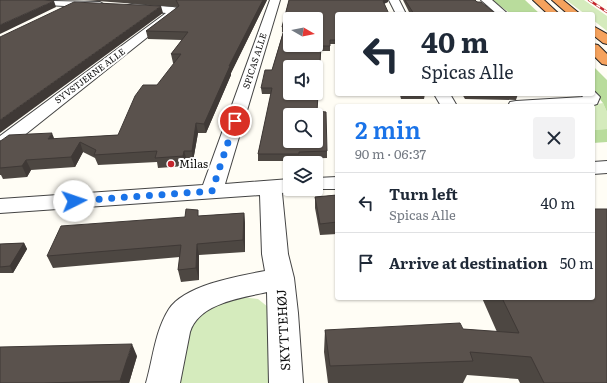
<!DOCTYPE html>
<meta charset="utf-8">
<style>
body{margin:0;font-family:Literata,serif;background:#f2f2f3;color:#1f2937;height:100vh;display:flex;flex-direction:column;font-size:15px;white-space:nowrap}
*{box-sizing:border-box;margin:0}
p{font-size:13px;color:#747a83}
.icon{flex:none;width:22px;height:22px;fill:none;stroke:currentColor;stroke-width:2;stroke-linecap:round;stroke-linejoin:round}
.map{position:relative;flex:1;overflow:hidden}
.details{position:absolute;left:335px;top:104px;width:260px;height:196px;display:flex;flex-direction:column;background:#fff;border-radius:4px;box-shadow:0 1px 3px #0004}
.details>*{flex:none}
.guide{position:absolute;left:335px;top:12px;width:260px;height:84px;border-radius:4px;box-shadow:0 1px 3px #0004;background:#fff;color:#1f2937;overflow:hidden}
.needle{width:26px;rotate:99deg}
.controls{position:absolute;left:283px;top:12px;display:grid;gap:8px}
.controls a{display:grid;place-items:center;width:40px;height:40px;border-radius:4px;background:#fff;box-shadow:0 1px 3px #0004;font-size:20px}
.pin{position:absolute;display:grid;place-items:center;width:34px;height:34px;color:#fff;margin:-17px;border:2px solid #fff;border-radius:50%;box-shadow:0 1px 4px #0007}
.me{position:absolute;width:44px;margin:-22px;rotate:86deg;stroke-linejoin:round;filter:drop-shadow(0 0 3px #0008)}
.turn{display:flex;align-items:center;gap:14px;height:84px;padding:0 20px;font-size:18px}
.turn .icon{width:52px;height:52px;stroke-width:2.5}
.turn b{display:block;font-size:28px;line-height:34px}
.round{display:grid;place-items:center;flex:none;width:42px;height:42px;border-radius:4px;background:#f2f2f3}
.head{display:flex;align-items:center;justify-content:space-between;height:68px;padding:0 20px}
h1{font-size:24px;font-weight:600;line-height:30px;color:#1a73e8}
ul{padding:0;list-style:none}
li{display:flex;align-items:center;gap:12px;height:60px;padding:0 20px;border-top:1px solid #e0e1e3}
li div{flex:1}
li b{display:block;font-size:15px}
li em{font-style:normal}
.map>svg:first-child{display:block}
.green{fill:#d5ebbd}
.forest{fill:#b9dc9c}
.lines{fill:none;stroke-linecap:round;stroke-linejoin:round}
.minor-casing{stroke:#444;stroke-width:2}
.highway-casing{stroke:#222;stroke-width:2}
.minor{fill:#fff;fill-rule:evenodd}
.highway{fill:#f5a25d;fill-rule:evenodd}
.rail-casing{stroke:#c4262e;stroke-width:2.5}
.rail{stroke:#fff;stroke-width:1.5;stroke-dasharray:4.5;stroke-linecap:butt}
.wall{fill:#4d4742}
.shaded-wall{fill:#3f3936}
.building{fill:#5a524d;stroke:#3f3936;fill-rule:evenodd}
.route{stroke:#1a73e8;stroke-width:7;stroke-dasharray:0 12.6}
.poi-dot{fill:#c4262e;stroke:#fff;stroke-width:1.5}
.labels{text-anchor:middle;stroke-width:4;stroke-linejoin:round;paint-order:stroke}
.far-street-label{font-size:9px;fill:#111;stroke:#fff}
.poi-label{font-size:11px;fill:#111;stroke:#fff;text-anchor:start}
.near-street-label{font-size:13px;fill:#111;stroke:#fff}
</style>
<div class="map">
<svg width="607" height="383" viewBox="0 0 607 383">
<rect width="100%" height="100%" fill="#fffdf5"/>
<g class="green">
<path d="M566,0h18l23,16v15l-14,-11v-6h-8z"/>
<path d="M603,103l4,9v17l-14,1v-24h-8z"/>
<path d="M241,297l17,2 10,8 8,76h-96c4,-21 7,-66 28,-77 9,-5 23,-6 33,-9z"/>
</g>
<g class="forest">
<path d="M492,0h33l15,14h-29z"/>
<path d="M593,66l14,14v32l-4,-9 -10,-12z"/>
<path d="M607,129v13l-14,1v-13z"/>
</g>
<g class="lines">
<g class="minor-casing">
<g id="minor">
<path d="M6,0l94,2 5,3 -5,3 -89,-5z"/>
<path d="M270,0h10l-55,184 65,-5v10h9l-17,4 6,61 6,24 4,35 5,70h-34l-2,-91c-26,6 -68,11 -77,40l-10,51h-34c7,-24 9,-52 23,-74 16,-24 69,-33 96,-38l-3,-17 -2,-59 -260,18v-14l203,-14z"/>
<path d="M389,0h10l7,14h-10z"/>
<path d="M481,0h11l16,14h-11z"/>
<path d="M132,4l41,3 4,1 2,4 -172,137 -7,2v-15l166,-123 -38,-4 -1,-2 1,-2z"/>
<path d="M593,90l7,7 -3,7 -6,2h-83l2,-4 6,-1 67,-4 -2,-3h12z"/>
<path d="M434,94h16l7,12h-16z"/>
<path d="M607,161v12l-14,1v-12z"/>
<path d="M337,177v12h-27h6v-11z"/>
</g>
</g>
<g class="highway-casing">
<g id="highway">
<path d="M533,0h11l15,14h-11z"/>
<path d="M552,0h11l17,14h-12z"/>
<path d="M593,26l14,8v10l-4,-1 -10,-8z"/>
<path d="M593,44l5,1 9,9v11l-5,-1 -9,-9z"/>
</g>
</g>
<use href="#minor" class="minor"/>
<use href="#highway" class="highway"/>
<g class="rail-casing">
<path id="rail" d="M589,0l18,12"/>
</g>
<use href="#rail" class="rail"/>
</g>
<g class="wall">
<path d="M84,0h183l-36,73v2l-25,58h-8l-5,28h-6l-2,5 -27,2 -1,-6 -59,3 -3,-7 -12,-6 -8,15 -44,3 -4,7 -24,2 -2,-4h-1v-34l54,-2 64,-4 57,-72h-2l-2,-9 11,-14 -34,-1 -2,-8 32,-24h-1z"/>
<path d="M289,0h99v2l-51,12v30h-7v7h-9l-4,60 10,40v7l-28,1v2h-41v-7l13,-60h-9l-1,-6 11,-18 11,-38h-1v-5z"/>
<path d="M403,0h72l21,14h-86z"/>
<path d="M392,94h33l-1,5h-23l-1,-4h-8z"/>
<path d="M462,94h107v1l-51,-1 -2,6 -51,-1z"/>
<path d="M337,195v39l-17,1 -5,-27v-11z"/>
<path d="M244,213l1,11v28l-46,3v25l-18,2 -3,-12 2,-13 -127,11 -6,-12 152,-40z"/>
<path d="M24,243l3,6 -14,24h-13v-29z"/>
<path d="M482,298h111l14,85h-87l-2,-4 -51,-4 -4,8h-135l-4,-31 1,-22 138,-1 34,3z"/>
<path d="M137,356l-8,27h-129z"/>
</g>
<g class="shaded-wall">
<path d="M263,0h4l-36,73v2l-25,58 -2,-9 25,-58z"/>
<path d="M384,0h4v2l-6,3 1,-4z"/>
<path d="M54,1l2,6 -56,27v-9z"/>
<path d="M161,6l2,7 -163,120v-13z"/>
<path d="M196,123l2,10 -5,28 -1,-10z"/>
<path d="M52,133l4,10 -8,-4z"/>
<path d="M80,142l3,10 -8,15 -4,-10z"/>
<path d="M184,151l3,10 -2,5 -2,-10z"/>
<path d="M26,160l5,10 -4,7 -5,-11z"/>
<path d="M244,213l1,11v28l-2,-12z"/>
<path d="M24,243l3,6 -14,24 -3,-7z"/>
<path d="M197,244l2,11v25l-3,-12z"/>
<path d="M132,344l5,12 -8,27h-8l-1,-2z"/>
</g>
<g class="building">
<path d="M0,0h44l10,1 -54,24z"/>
<path d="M176,0h87l-34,66h1l-26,58 -8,-1 -4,28h-8l-1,5 -28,2 2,-7 -63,4 2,-5 -16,-8 -9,15 -45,3 -4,6 -22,2v-27l2,-1 7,-5 43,-2 -4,6 70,-4 17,-39 8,-11h14l24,-31h-10l17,-22 -42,-1 33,-25z"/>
<path d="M289,0h95l-1,1 6,13h-52v26h-7v6h-9l-4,65 9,1 1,39 -28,1v2h-41l14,-66h-11l4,-18h7l13,-43h-3zM290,19h26v26h-26zM290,67h26v26h-26zM290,115h26v26h-26z"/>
<path d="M405,0h70l2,2h4l15,12h-82z"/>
<path d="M74,2l87,4 -161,114v-83z"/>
<path d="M337,195v27l-17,2 -5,-27z"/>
<path d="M186,209l12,1v6l46,-3 -1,27 -46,4 -1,24 -18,2 3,-25 -134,11 14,-30 124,-9z"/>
<path d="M593,209h14v174h-63l-13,-26 -61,-5 3,9 -143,5 -5,-36 135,-7 3,6 56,4 -17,-35h91z"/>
<path d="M24,243l-14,23 -10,1v-23z"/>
<path d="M132,344l-12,37 -76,2h-44v-36z"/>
</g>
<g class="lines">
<path class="route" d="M74,201l138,-10 23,-70"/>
</g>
<circle class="poi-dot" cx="171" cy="164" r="4"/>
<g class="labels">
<g class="far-street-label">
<text transform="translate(255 61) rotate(-72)" y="3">SPICAS ALLE</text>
<text transform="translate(90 76) rotate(-37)" y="3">SYVSTJERNE ALLE</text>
</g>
<g class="poi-label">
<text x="179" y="168">Milas</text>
</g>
<g class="near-street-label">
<text transform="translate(283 330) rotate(-93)" y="5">SKYTTEHØJ</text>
</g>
</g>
</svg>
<div class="controls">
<a><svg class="needle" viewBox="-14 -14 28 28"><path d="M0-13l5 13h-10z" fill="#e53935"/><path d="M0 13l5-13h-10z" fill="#747a83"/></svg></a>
<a><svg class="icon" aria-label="sound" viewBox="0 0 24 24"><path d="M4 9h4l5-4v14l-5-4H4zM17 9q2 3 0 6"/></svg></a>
<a><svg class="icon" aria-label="search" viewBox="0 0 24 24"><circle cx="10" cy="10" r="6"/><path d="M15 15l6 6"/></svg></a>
<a><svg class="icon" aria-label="layers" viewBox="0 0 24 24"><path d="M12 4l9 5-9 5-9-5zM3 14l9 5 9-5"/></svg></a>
</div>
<div class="pin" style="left:235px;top:121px;background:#d93025"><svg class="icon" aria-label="arrive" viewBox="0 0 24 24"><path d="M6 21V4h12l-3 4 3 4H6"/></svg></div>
<svg class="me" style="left:74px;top:201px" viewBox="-20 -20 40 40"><circle r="19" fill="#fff"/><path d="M0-13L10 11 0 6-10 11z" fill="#1a73e8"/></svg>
<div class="guide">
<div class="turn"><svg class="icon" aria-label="left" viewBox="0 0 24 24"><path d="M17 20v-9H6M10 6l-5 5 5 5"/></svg><div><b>40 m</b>Spicas Alle</div></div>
</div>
<section class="details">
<div class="head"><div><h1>2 min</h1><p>90 m · 06:37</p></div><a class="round"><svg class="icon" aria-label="close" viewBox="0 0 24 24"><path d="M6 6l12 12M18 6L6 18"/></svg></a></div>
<ul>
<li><svg class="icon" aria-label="left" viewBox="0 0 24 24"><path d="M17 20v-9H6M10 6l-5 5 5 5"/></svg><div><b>Turn left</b><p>Spicas Alle</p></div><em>40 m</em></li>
<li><svg class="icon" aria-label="arrive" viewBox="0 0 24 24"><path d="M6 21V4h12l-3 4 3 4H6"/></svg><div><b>Arrive at destination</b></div><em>50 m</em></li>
</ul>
</section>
</div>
